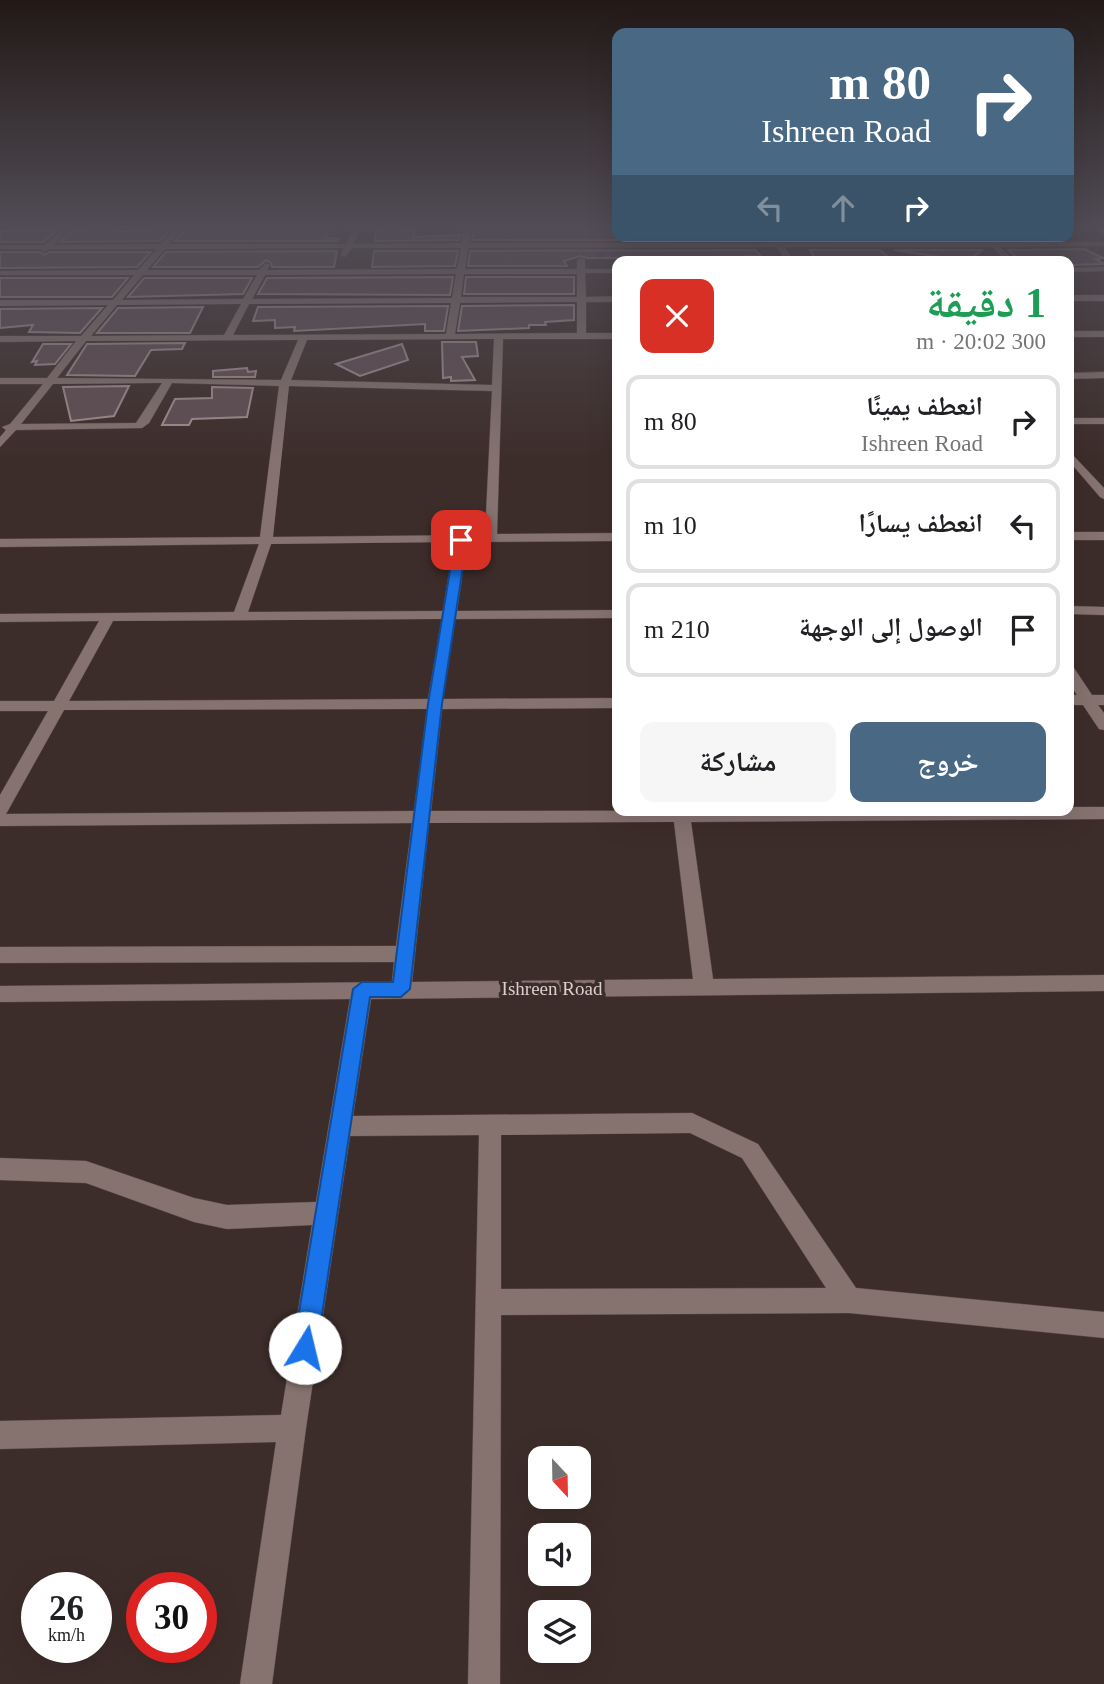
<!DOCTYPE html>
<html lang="ar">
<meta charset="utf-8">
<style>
body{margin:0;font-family:"Times New Roman","Noto Naskh Arabic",serif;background:#f6f6f6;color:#202124;direction:rtl;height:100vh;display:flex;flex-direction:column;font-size:26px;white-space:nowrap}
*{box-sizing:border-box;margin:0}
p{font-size:23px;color:#757577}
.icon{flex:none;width:38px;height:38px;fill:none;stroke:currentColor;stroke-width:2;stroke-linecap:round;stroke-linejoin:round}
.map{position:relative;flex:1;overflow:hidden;direction:ltr}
.details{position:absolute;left:612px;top:256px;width:462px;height:560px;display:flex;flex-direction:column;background:#fff;border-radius:14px;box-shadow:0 7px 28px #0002;direction:rtl}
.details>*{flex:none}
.top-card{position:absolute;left:612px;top:28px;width:462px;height:214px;border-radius:14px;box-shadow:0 7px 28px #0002;direction:rtl;background:#496884;color:#fff;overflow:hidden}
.needle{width:46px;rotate:158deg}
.fabs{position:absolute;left:528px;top:1446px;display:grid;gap:14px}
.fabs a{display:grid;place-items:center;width:63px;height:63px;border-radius:14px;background:#fff;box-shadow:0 7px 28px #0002;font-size:35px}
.speed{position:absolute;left:21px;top:1572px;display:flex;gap:14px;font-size:35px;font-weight:700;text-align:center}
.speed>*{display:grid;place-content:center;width:91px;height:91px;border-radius:50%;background:#fff;box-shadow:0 7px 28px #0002;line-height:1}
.speed small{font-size:18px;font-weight:400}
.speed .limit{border:10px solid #d22;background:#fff;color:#111}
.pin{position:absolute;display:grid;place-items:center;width:60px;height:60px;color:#fff;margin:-30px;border-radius:14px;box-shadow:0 4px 10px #0006}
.me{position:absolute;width:77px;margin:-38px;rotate:9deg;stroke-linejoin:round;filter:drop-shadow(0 0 5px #0008)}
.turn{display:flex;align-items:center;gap:24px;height:147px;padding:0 28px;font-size:32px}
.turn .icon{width:91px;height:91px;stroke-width:2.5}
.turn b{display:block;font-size:49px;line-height:60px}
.lanes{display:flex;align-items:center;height:66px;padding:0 28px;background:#0003;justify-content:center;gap:35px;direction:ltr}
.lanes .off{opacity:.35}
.round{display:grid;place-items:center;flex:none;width:74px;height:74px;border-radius:14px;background:#f6f6f6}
.headline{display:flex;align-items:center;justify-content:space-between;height:119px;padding:0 28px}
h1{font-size:42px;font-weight:700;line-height:52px;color:#1e9e55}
.action{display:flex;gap:14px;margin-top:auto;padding:14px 28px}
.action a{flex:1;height:80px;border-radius:14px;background:#496884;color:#fff;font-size:28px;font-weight:700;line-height:80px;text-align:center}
.action a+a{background:#f6f6f6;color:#202124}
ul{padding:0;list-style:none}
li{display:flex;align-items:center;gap:21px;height:94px;margin:0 14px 10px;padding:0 14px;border:4px solid #e0e0e0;border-radius:14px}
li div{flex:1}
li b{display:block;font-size:26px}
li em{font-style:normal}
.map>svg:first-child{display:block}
.building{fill:#614f53;stroke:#a38f93;stroke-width:2}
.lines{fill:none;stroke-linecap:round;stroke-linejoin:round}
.minor-casing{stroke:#574947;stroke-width:1}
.major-casing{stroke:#574947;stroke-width:1}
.minor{fill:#867370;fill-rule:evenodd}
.major{fill:#c3906a;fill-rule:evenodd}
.route{fill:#1a73e8;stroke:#114b97;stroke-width:2}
.labels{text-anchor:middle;stroke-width:7;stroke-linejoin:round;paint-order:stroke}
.street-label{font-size:19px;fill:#d9cfcd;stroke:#3d2d2a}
</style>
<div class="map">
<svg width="1104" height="1684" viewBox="0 0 1104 1684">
<rect width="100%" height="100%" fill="#3d2d2a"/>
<g class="building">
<path d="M167,226h6l-13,15 -100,1 13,-12 42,-1 -2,3 51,-3z"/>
<path d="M188,226l142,1 -5,12 14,-1 -1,3h-163z"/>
<path d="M574,227l6,3 38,-2v8h49l2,4h-197l2,-8h5l1,-4z"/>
<path d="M385,229h22l-1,2h8l-1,6 47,-2 -1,5 -84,1 1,-10z"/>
<path d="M57,230l-13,12h-44v-11z"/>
<path d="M802,236h63l4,4h-65z"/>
<path d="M981,236h79l6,3h-70l-6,-3 -4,3 -105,1z"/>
<path d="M1084,249l19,9 -7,1 8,5 -35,1v-4h-48l-13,-11z"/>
<path d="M755,250l6,6h-15l2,4 -88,1 -2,-3h-71l-7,-2 -16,5 3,5h-99l2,-15z"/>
<path d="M810,250h70l13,11 -77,-1z"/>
<path d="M894,250h88l-14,11z"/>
<path d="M337,251l-3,16h-62l-1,-4 -5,-3 -8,7h-105l13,-15z"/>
<path d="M374,251h84l-3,15 -83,1z"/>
<path d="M0,252h40l4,3 6,-3h101l-14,15 -137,1z"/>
<path d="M453,277l-3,18 -192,-1 9,-16z"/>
<path d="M466,277h108v17h-110z"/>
<path d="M0,278h128l-16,19h-112z"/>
<path d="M144,278h108l-9,16 -115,3z"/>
<path d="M574,305v15l-29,2 1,3h-17v3l-71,3 4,-25z"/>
<path d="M448,306l-4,25h-19v-7l-131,7 1,-4 -20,1v-8l-22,1 5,-14z"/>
<path d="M203,307l-13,26h-93l21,-25z"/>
<path d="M102,308l-22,25 -51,-1 4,-7 -33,3v-19z"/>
<path d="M442,342h34l2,14 -16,1 13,23 -24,1v-4l-8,1z"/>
<path d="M185,343l-3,6 -31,1 -16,26 -68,-1 20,-31z"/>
<path d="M43,344h28l-16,20 -20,1 2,-4 -5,1z"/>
<path d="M402,344l6,16 -48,16 -24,-12z"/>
<path d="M247,368l1,4 8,-1 -1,6h-42v-6z"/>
<path d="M129,386l-15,30 -43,5 -8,-34z"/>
<path d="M212,387l41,1 -6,29 -55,2 -3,6h-27l13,-26 37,-1z"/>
</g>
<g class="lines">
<g class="minor-casing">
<g id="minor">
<path d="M65,226h8l-19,19 107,-1 16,-18h8l-16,18h177l8,-18h7l-8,18 108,-1 4,-17h7l-3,17h306l-4,-7h8l3,7 205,-1 3,-3 5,3h109v4l-104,1 15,14h-9l-14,-14h-207l8,14h-8l-8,-14 -309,1 -3,21h112v-9l4,-2 4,2v9h33v4h-33l1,24 32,-1v6h-32v31h32v6h-115l-6,195 121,-1v8l-151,1 -10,69 161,-1v8l-163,1 -12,80 175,-1v10l-176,1 -11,102 638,-1v-3h35v12l-413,3 22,157 391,-4v16l-733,8 -18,117 339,-3 66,31 98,144 248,24v26l-255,-25 -348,2 -1,369h-32l11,-549 -129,1 -44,292 -34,256h-32l36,-242 -276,7v-28l281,-6 31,-190 -85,4 -33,-7 -108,-39 -86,-3v-22l86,3 108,37 33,7 89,-3 34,-203 -350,3v-16l392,-4 2,-20 -394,1v-16l396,-1 16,-123 -412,3v-31l48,-84h-48v-10h54l45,-80 -99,1v-8l234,-2 25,-68 -259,3v-8l260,-2 19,-151 -107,-3 -23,40 -7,5 -126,2 -16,17v-10l6,-7 -4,-3 8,-3 33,-40h-43v-6h47l29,-37 -76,1v-6h81l27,-31 -108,1v-6h113l21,-25h-134v-4l138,-1 19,-21h-108l-5,3 -3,-3h-41v-4h45zM344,248l-3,7 4,2 7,-9h109l-4,21 -190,1 3,-5 -4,-2 -7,7h-112l18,-21zM456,274l-4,24 -200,1 13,-24zM464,274h113v23h-116zM143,275h114l-14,24 -121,1zM577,302v31l-122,1 5,-31zM451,303l-5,31 -213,1 16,-31zM241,304l-17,31 -133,1 26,-31zM494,339l-2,46 -201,-5 16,-40zM298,340l-17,40 -224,-2 29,-37zM162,383l-26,40 -115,1 32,-40zM289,386l203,5 -7,144 -212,2zM454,542l-11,69 -195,1 23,-68zM442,619l-14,80 -359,2 44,-80zM427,709l-13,102 -408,3 58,-104zM674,822l19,157 -281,3 17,-159zM690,1133l52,25 84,130 -325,1v-154z"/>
<path d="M1104,267v4l-35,1v-4z"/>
<rect x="1069" y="295" width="35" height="6"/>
<rect x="1069" y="331" width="35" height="6"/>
<path d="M1104,372v6l-35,1v-6z"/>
<rect x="1069" y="418" width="35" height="6"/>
<path d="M1069,451l35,37v11l-4,-2 -31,-36z"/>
<rect x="1069" y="532" width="35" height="8"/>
<path d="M1069,606l35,1v8l-35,-1z"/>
<path d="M1069,667l5,1 18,27h12v10h-6l6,8v17l-5,-1 -16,-24h-14v-10h8l-8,-12z"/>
</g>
</g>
<g class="major-casing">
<path id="major" d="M1092,226l12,3v5z"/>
</g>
<use href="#minor" class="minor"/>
<use href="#major" class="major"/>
</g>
<linearGradient id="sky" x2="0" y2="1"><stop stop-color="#221917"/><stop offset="0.49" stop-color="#514c55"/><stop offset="1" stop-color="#514c55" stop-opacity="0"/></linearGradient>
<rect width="1104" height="461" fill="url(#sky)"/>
<path class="route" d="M461,537l6,3 -25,164 -32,285 -9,8h-31l-53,351 -4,8 -8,3 -9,-3 -3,-8 60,-359 9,-7h31l35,-278 27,-164z"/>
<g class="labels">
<g class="street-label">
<text x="552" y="995">Ishreen Road</text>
</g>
</g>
</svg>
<div class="fabs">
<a><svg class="needle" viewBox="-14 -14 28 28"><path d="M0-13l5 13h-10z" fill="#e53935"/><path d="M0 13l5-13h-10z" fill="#757577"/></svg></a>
<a><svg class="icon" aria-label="sound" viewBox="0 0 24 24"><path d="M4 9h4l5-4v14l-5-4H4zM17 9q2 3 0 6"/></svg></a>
<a><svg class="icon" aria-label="layers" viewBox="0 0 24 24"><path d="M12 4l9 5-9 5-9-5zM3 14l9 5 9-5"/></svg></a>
</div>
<div class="speed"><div>26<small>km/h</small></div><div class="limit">30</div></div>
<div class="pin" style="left:461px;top:540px;background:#d93025"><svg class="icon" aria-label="arrive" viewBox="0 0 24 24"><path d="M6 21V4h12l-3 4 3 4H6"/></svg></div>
<svg class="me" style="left:305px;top:1348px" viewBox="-20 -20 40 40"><circle r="19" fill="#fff"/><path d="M0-13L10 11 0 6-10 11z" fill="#1a73e8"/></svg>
<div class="top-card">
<div class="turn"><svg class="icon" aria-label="right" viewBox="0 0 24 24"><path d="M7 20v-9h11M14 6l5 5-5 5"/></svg><div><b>80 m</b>Ishreen Road</div></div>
<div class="lanes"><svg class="icon off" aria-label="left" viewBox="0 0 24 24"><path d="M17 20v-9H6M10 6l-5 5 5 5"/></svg><svg class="icon off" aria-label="ahead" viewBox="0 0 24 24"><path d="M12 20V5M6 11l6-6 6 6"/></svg><svg class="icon" aria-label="right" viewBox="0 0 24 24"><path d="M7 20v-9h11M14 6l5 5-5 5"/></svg></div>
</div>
<section class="details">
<div class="headline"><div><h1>1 دقيقة</h1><p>300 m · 20:02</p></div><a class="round" style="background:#d93025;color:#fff"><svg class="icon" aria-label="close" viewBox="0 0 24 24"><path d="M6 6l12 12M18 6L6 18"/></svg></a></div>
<ul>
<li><svg class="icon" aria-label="right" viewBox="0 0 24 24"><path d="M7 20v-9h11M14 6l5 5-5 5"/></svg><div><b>انعطف يمينًا</b><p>Ishreen Road</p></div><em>80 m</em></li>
<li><svg class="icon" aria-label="left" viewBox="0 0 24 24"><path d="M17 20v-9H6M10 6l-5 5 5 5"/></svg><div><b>انعطف يسارًا</b></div><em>10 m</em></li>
<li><svg class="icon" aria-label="arrive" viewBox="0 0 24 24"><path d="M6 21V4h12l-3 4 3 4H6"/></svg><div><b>الوصول إلى الوجهة</b></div><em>210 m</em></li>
</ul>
<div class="action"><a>خروج</a><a>مشاركة</a></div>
</section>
</div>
